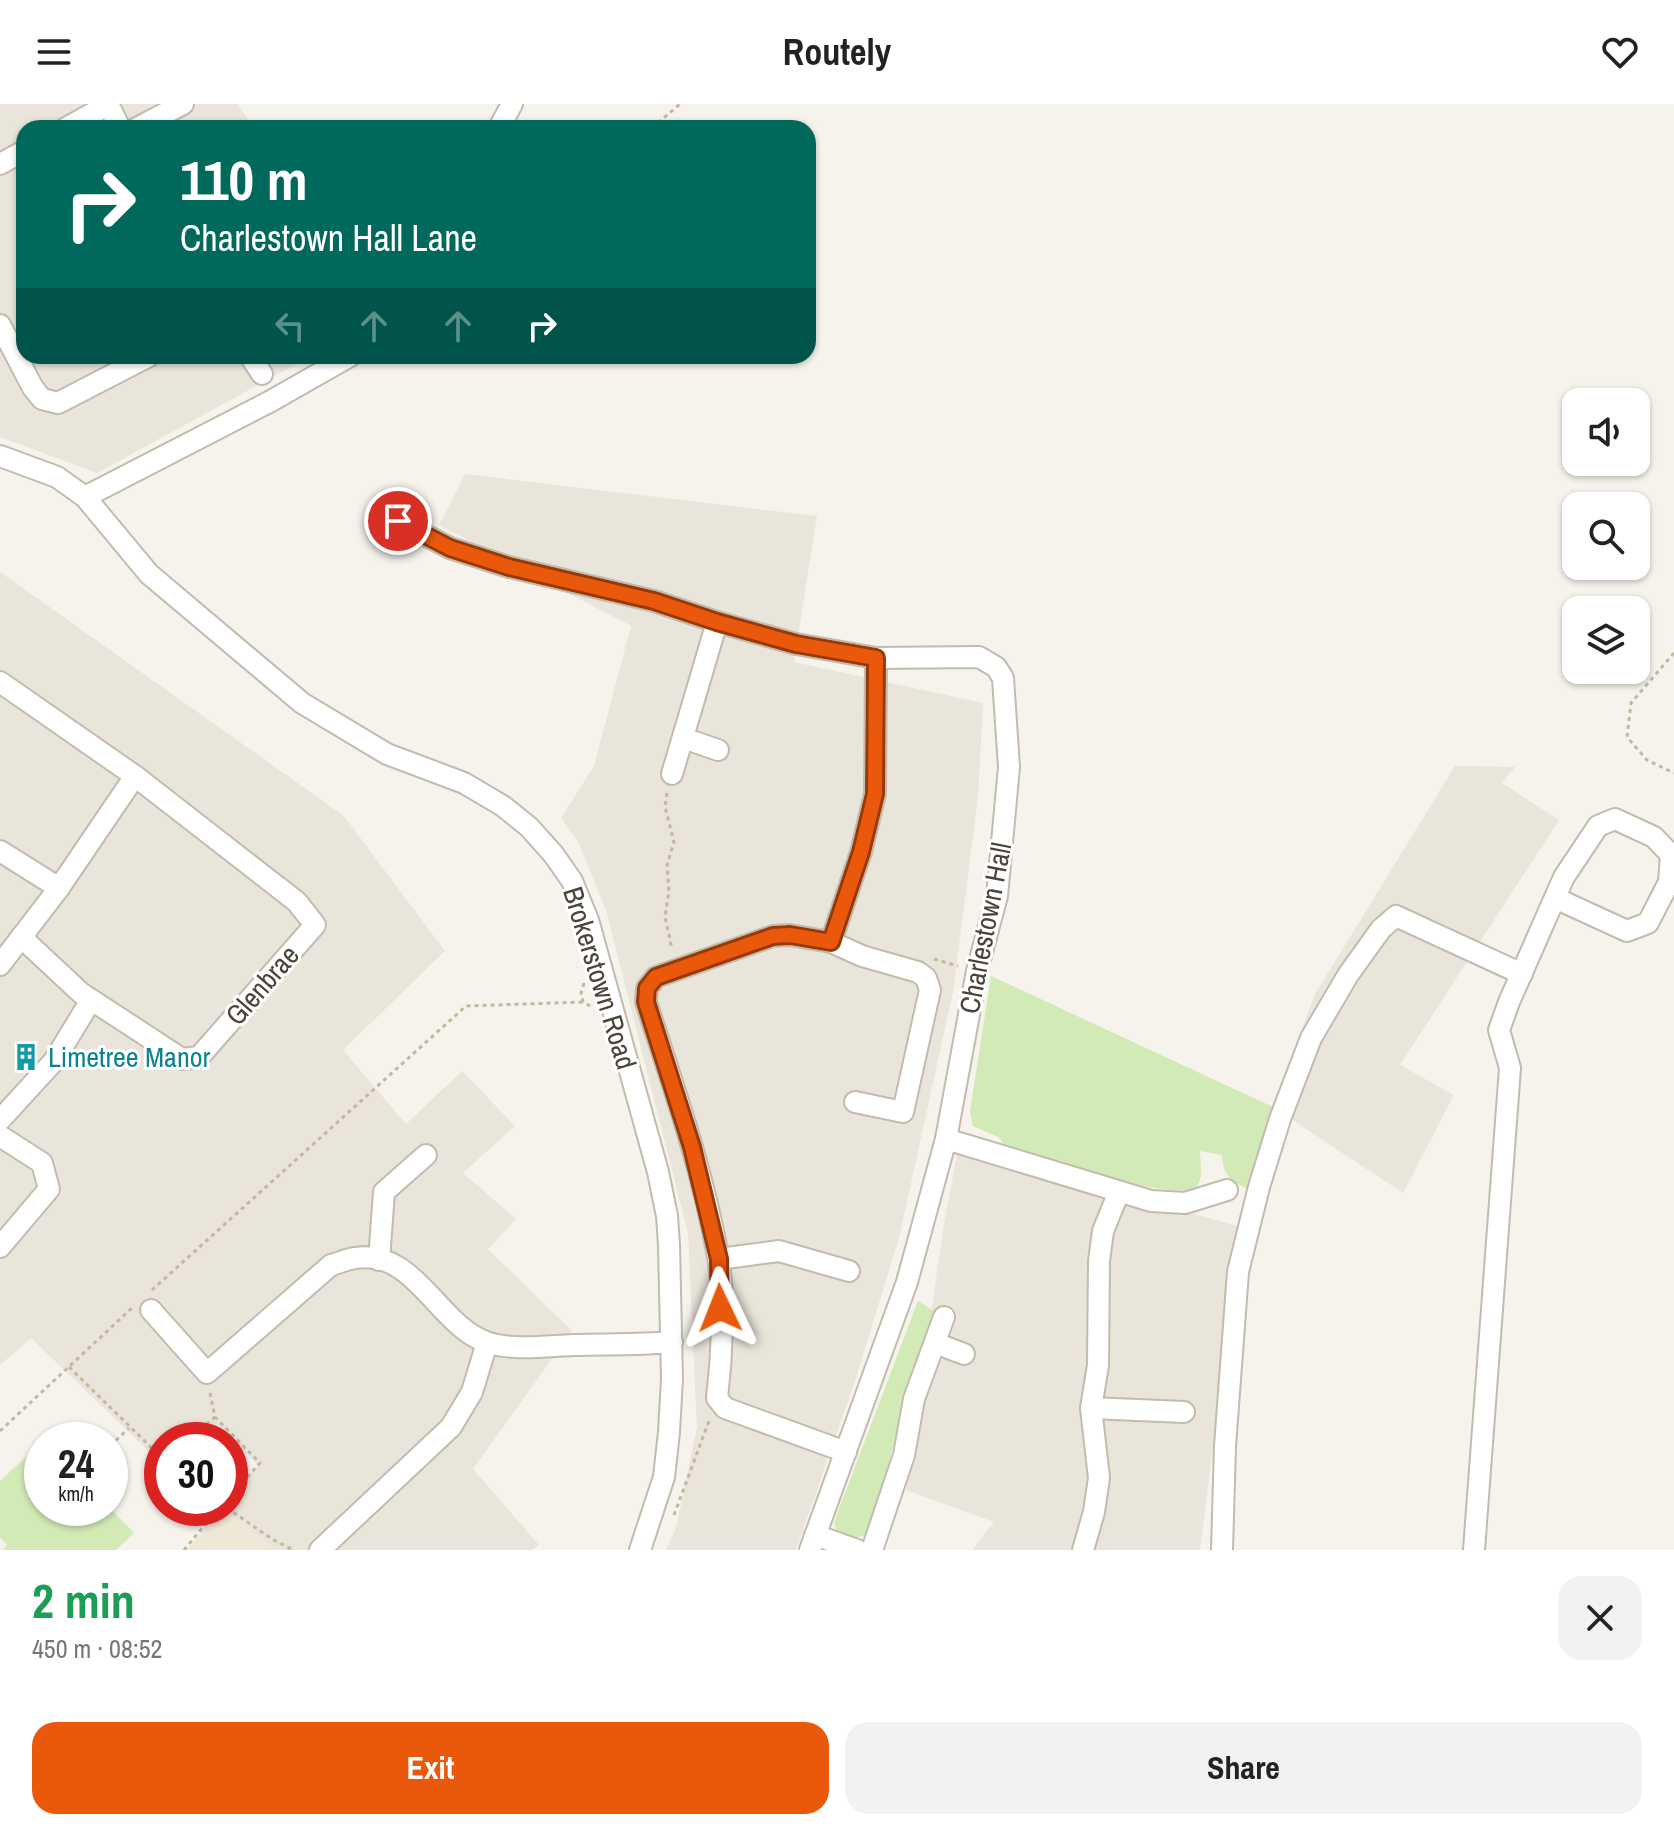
<!DOCTYPE html>
<meta charset="utf-8">
<style>
body{margin:0;font-family:"Archivo Narrow",sans-serif;background:#f2f2f2;color:#222;height:100vh;display:flex;flex-direction:column;font-size:30px;white-space:nowrap}
*{box-sizing:border-box;margin:0}
p{font-size:26px;color:#767676}
.icon{flex:none;width:44px;height:44px;fill:none;stroke:currentColor;stroke-width:2;stroke-linecap:round;stroke-linejoin:round}
.map{position:relative;height:1446px;overflow:hidden}
.panel{display:flex;flex-direction:column;background:#fff;flex:1}
.panel>*{flex:none}
.guide{position:absolute;left:16px;top:16px;width:800px;height:244px;border-radius:24px;box-shadow:0 2px 6px #0004;background:#00695c;color:#fff;overflow:hidden}
.controls{position:absolute;left:1562px;top:284px;display:grid;gap:16px}
.controls a{display:grid;place-items:center;width:88px;height:88px;border-radius:16px;background:#fff;box-shadow:0 2px 6px #0004;font-size:40px}
.speed{position:absolute;left:24px;top:1318px;display:flex;gap:16px;font-size:40px;font-weight:700;text-align:center}
.speed>*{display:grid;place-content:center;width:104px;height:104px;border-radius:50%;background:#fff;box-shadow:0 2px 6px #0004;line-height:1}
.speed small{font-size:20px;font-weight:400}
.speed .limit{border:12px solid #d22;background:#fff;color:#111}
.pin{position:absolute;display:grid;place-items:center;width:68px;height:68px;color:#fff;margin:-34px;border:4px solid #fff;border-radius:50%;box-shadow:0 2px 8px #0007}
.me{position:absolute;width:88px;margin:-44px;rotate:358deg;stroke-linejoin:round;filter:drop-shadow(0 0 6px #0008)}
.turn{display:flex;align-items:center;gap:28px;height:168px;padding:0 32px;font-size:36px}
.turn .icon{width:104px;height:104px;stroke-width:2.5}
.turn b{display:block;font-size:56px;line-height:68px}
.lanes{display:flex;align-items:center;height:76px;padding:0 32px;background:#0003;justify-content:center;gap:40px;direction:ltr}
.lanes .off{opacity:.35}
.round{display:grid;place-items:center;flex:none;width:84px;height:84px;border-radius:24px;background:#f2f2f2}
.head{display:flex;align-items:center;justify-content:space-between;height:136px;padding:0 32px}
h1{font-size:48px;font-weight:700;line-height:60px;color:#1e9e55}
.action{display:flex;gap:16px;margin-top:auto;padding:16px 32px}
.action a{flex:1;height:92px;border-radius:24px;background:#ea580c;color:#fff;font-size:32px;font-weight:700;line-height:92px;text-align:center}
.action a+a{background:#f2f2f2;color:#222}
header{display:flex;justify-content:space-between;align-items:center;height:104px;padding:0 32px;background:#fff;font-size:36px;font-weight:700}
.map>svg:first-child{display:block}
.residential{fill:#eae5da}
.education{fill:#efe8d6}
.green{fill:#d2eab5}
.lines{fill:none;stroke-linecap:round;stroke-linejoin:round}
.minor-casing{stroke:#c2bbae;stroke-width:24}
.path{stroke:#c4b79f;stroke-width:3;stroke-dasharray:4 4;stroke-linecap:butt}
.minor{stroke:#fff;stroke-width:20}
.route-casing{stroke:#983908;stroke-width:20}
.route{stroke:#ea580c;stroke-width:14}
.labels{text-anchor:middle;stroke-width:6;stroke-linejoin:round;paint-order:stroke}
.street-label{font-size:28px;fill:#4b4439;stroke:#fff}
.culture-label{font-size:28px;fill:#0d838f;stroke:#fff;text-anchor:start}
</style>
<header><svg class="icon" aria-label="menu" viewBox="0 0 24 24"><path d="M4 6h16M4 12h16M4 18h16"/></svg>Routely<svg class="icon" aria-label="heart" viewBox="0 0 24 24"><path d="M12 20l-8-8c-3-5 5-10 8-4 3-6 11-1 8 4z"/></svg></header>
<div class="map">
<svg width="1674" height="1446" viewBox="0 0 1674 1446">
<rect width="100%" height="100%" fill="#f6f3ec"/>
<g class="residential">
<path d="M0,0h238l15,24h-229v228h287l-214,117 -97,-36z"/>
<path d="M465,370l352,42 -23,146 189,41 -5,94 -25,195 -54,246 -44,143 -59,169h-130l10,-22 21,-100 -9,-195 -82,-323 -28,-68 -17,-24 33,-52 37,-140 -192,-101z"/>
<path d="M0,468l344,244 101,135 -102,99 63,74 56,-53 53,55 -52,47 53,46 -28,30 84,82 -99,138 66,76 -7,5h-257l-53,-42h8v-9l28,-34 -41,-41 -21,16h-34v24l-131,-126 -31,27z"/>
<path d="M1455,662l60,1 -13,16 57,37 -159,245 54,30 -51,98 -130,-86 42,-113z"/>
<path d="M958,1045l283,78 -41,323h-228l22,-28 -88,-32 37,-261z"/>
</g>
<path class="education" d="M222,1404l53,42h-88z"/>
<g class="green">
<path d="M991,872l282,131 -26,81c-18,-7 -24,-15 -25,-33l-22,-4c0,9 4,29 -4,36 -21,17 -162,-32 -192,-41l-4,-8 -27,-12 -3,-15z"/>
<path d="M918,1197l16,10 -19,54 -42,155 -6,15 -13,3 -17,-6 -3,-10z"/>
<path d="M42,1338v66h68l24,25 -18,17h-113l4,-5 -7,-8v-56z"/>
</g>
<g class="lines">
<g class="minor-casing">
<g id="minor">
<path d="M108,0l12,24"/>
<path d="M66,24l42,-23"/>
<path d="M137,24l46,-24"/>
<path d="M499,24l13,-24"/>
<path d="M0,60l24,-13"/>
<path d="M0,221l33,63 9,11 16,4 91,-47"/>
<path d="M250,252l12,18"/>
<path d="M0,352l57,21 28,20 64,77 153,129 85,51 77,29 39,23 26,21 25,28 18,26 16,39 70,252 9,44 2,29 3,134 -3,53 -5,45 -24,73"/>
<path d="M85,393l186,-96 79,-45"/>
<path d="M398,417l52,27 59,19 145,34 63,21 79,22 80,14 103,-1 17,10 7,11 6,89 -12,129 -20,75 -31,168 -39,143 -97,268"/>
<path d="M0,578l135,94 162,126 18,23 -116,132 -17,2 -101,-66 -60,-56"/>
<path d="M683,634l35,12"/>
<path d="M672,670l45,-152"/>
<path d="M0,747l59,37"/>
<path d="M831,838l30,-90 14,-58 1,-136"/>
<path d="M0,861l59,-77 76,-112"/>
<path d="M0,1016l54,-59 37,-61"/>
<path d="M0,1032l42,27 7,26 -49,58"/>
<path d="M946,1035l205,62 34,2 42,-13"/>
<path d="M719,1155l60,-8 70,20"/>
<path d="M379,1156l5,-68 42,-37"/>
<path d="M151,1206l56,63 124,-108c8,-2 16,-6 24,-7 59,-10 83,67 131,84 26,9 60,4 87,3 33,-1 66,0 99,-3"/>
<path d="M935,1239l29,11"/>
<path d="M1091,1304l93,4"/>
<path d="M846,1348l-121,-44 -8,-10c5,-41 8,-100 1,-141 -15,-87 -45,-171 -72,-255l1,-14 9,-11 117,-41 17,-1 41,7 31,14 56,16 8,6 4,12 -27,122 -48,-10"/>
<path d="M815,1431l42,15"/>
<path d="M320,1446l131,-123 21,-35 15,-49"/>
<path d="M872,1446l32,-95 10,-56 30,-82"/>
<path d="M1083,1446l11,-38 5,-34 -8,-70 7,-43 1,-104 4,-30 16,-39"/>
<path d="M1222,1446l3,-104 13,-174 21,-85 21,-68 31,-81 37,-63 33,-46 15,-13 126,58"/>
<path d="M1474,1446l36,-482 -11,-38 10,-28 55,-125 34,-51 17,-7 39,18 17,18 -2,27 -21,41 -21,8 -72,-33"/>
</g>
</g>
<g class="path">
<path d="M652,24l28,-24"/>
<path d="M1674,549l-43,50 -4,34 20,23 27,13"/>
<path d="M667,689l-2,14 9,35 -7,23 2,26 -4,26 7,32"/>
<path d="M934,855l24,7"/>
<path d="M584,879l-3,10 2,9 7,4"/>
<path d="M152,1186l314,-284 117,-4"/>
<path d="M69,1263l93,91"/>
<path d="M210,1289l5,24 45,46 -30,33"/>
<path d="M0,1327l132,-123"/>
<path d="M188,1336l27,-23"/>
<path d="M110,1342l19,-18"/>
<path d="M227,1404l45,31 21,11"/>
<path d="M674,1411l35,-94"/>
<path d="M184,1446l35,-42"/>
</g>
<use href="#minor" class="minor"/>
</g>
<g class="lines">
<g class="route-casing">
<path id="route" d="M398,417l52,27 59,19 145,34 63,21 79,22 80,14 -1,136 -14,58 -30,90 -41,-7 -17,1 -117,41 -9,11 -1,14 46,145 27,112 1,49"/>
</g>
<use href="#route" class="route"/>
</g>
<defs>
<g id="building-bare" transform="scale(2.16)"><path d="M-4-6H4V6H1V3H-1V6H-4ZM-2.5-4.3h1.7v1.8h-1.7ZM.8-4.3h1.7v1.8H.8ZM-2.5-1h1.7V.8h-1.7ZM.8-1h1.7V.8H.8Z" fill="#0f9aa8" stroke="#fff" stroke-width="2.5" paint-order="stroke"/></g>
</defs>
<g fill-rule="evenodd">
<use href="#building-bare" x="26" y="953"/>
</g>
<g class="labels">
<g class="street-label">
<text transform="translate(985 824) rotate(-79)" y="10">Charlestown Hall</text>
<text transform="translate(600 874) rotate(73)" y="10">Brokerstown Road</text>
<text transform="translate(262 881) rotate(-49)" y="10">Glenbrae</text>
</g>
<g class="culture-label">
<text x="48" y="963">Limetree Manor</text>
</g>
</g>
</svg>
<div class="controls">
<a><svg class="icon" aria-label="sound" viewBox="0 0 24 24"><path d="M4 9h4l5-4v14l-5-4H4zM17 9q2 3 0 6"/></svg></a>
<a><svg class="icon" aria-label="search" viewBox="0 0 24 24"><circle cx="10" cy="10" r="6"/><path d="M15 15l6 6"/></svg></a>
<a><svg class="icon" aria-label="layers" viewBox="0 0 24 24"><path d="M12 4l9 5-9 5-9-5zM3 14l9 5 9-5"/></svg></a>
</div>
<div class="speed"><div>24<small>km/h</small></div><div class="limit">30</div></div>
<div class="pin" style="left:398px;top:417px;background:#d93025"><svg class="icon" aria-label="arrive" viewBox="0 0 24 24"><path d="M6 21V4h12l-3 4 3 4H6"/></svg></div>
<svg class="me" style="left:720px;top:1204px" viewBox="-20 -20 40 40"><path d="M0-17L14 15 0 8-14 15z" fill="#ea580c" stroke="#fff" stroke-width="4"/></svg>
<div class="guide">
<div class="turn"><svg class="icon" aria-label="right" viewBox="0 0 24 24"><path d="M7 20v-9h11M14 6l5 5-5 5"/></svg><div><b>110 m</b>Charlestown Hall Lane</div></div>
<div class="lanes"><svg class="icon off" aria-label="left" viewBox="0 0 24 24"><path d="M17 20v-9H6M10 6l-5 5 5 5"/></svg><svg class="icon off" aria-label="ahead" viewBox="0 0 24 24"><path d="M12 20V5M6 11l6-6 6 6"/></svg><svg class="icon off" aria-label="ahead" viewBox="0 0 24 24"><path d="M12 20V5M6 11l6-6 6 6"/></svg><svg class="icon" aria-label="right" viewBox="0 0 24 24"><path d="M7 20v-9h11M14 6l5 5-5 5"/></svg></div>
</div>
</div>
<section class="panel">
<div class="head"><div><h1>2 min</h1><p>450 m · 08:52</p></div><a class="round"><svg class="icon" aria-label="close" viewBox="0 0 24 24"><path d="M6 6l12 12M18 6L6 18"/></svg></a></div>
<div class="action"><a>Exit</a><a>Share</a></div>
</section>
